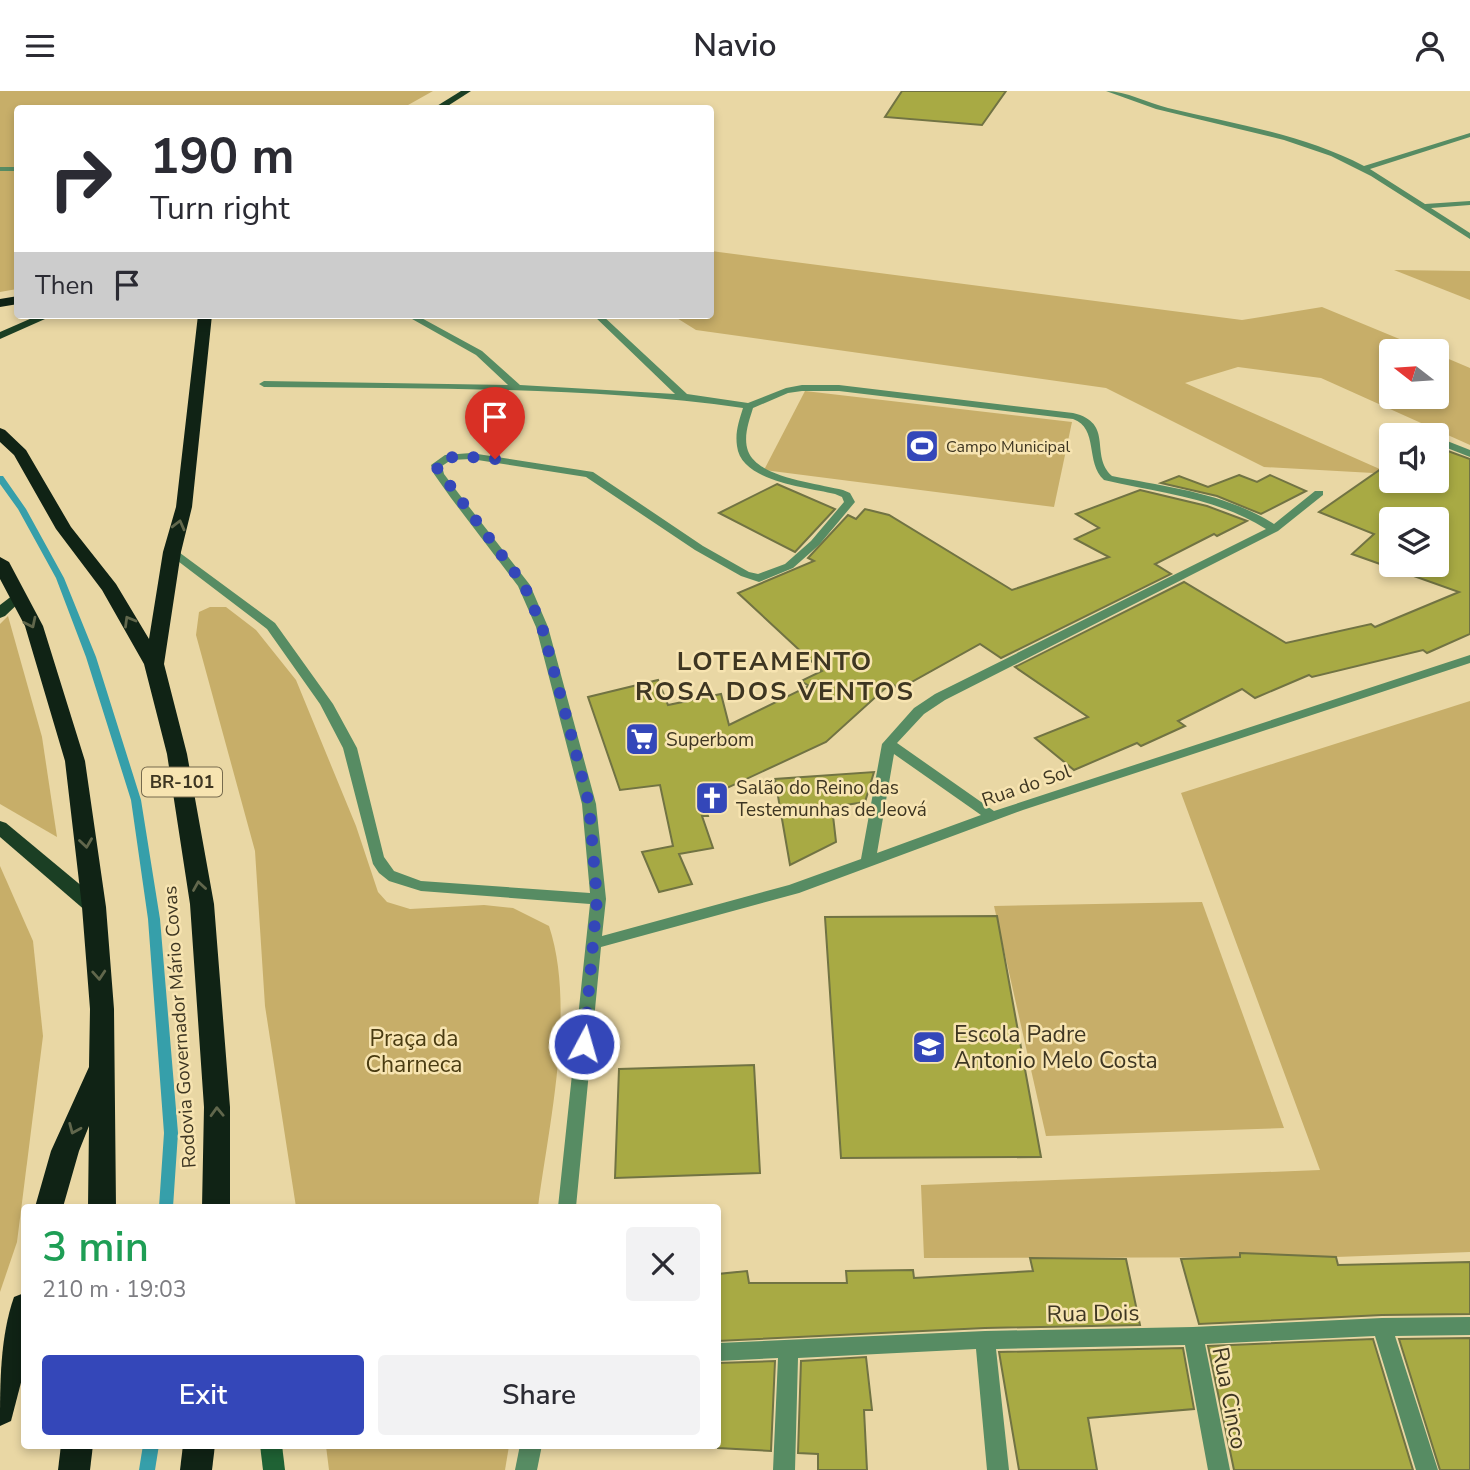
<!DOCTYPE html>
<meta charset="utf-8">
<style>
body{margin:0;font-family:"Nunito Sans",sans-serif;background:#f2f2f3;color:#2b2b33;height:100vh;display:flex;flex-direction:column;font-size:26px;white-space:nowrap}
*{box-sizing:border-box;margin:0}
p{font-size:23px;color:#7c7c81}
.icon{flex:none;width:38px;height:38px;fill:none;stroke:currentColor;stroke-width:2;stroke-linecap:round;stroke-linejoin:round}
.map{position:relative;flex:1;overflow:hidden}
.sheet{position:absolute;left:21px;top:1113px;width:700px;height:245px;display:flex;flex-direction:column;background:#fff;border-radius:7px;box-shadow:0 4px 10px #0003}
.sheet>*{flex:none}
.banner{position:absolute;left:14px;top:14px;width:700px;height:214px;border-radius:7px;box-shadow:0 4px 10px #0003;background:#fff;color:#2b2b33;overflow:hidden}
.needle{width:46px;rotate:287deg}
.controls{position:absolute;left:1379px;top:248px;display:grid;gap:14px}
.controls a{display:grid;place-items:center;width:70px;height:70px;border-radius:7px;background:#fff;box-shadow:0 4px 10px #0003;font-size:35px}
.pin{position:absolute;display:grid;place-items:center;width:60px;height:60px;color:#fff;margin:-72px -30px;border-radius:50% 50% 50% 0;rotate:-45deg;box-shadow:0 0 7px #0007}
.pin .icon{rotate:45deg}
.me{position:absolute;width:77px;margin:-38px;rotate:6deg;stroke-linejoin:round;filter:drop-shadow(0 0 5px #0008)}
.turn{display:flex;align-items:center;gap:24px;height:147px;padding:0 21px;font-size:32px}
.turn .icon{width:91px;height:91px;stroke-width:2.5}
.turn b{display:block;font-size:49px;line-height:60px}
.then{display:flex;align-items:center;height:66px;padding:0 21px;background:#0003;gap:14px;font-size:26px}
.round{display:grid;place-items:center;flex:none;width:74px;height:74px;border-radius:7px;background:#f2f2f3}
.summary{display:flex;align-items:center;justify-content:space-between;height:119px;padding:0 21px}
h1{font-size:42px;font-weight:600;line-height:52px;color:#1e9e55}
.button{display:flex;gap:14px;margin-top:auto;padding:14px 21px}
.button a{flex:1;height:80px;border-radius:7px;background:#3447b9;color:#fff;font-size:28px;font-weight:600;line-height:80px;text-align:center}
.button a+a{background:#f2f2f3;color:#2b2b33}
header{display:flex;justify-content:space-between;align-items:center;height:91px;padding:0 21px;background:#fff;font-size:32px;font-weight:600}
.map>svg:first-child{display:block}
.green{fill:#c7ae69}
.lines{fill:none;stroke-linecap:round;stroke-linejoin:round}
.stream{fill:#369faa;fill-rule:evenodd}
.building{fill:#a8aa44;stroke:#717343;stroke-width:2;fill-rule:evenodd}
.street{fill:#578c63;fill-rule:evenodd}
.secondary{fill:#1f6234;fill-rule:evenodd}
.primary{fill:#1b3f24;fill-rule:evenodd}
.highway{fill:#102315;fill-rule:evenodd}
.oneway{stroke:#61674c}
.route{stroke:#3447b9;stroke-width:12;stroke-dasharray:0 21.6}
.labels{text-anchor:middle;stroke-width:5;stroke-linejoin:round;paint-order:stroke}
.far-poi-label{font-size:16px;fill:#3e3622;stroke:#f7e4b1;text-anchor:start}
.shield{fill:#f7e4b1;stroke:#766a4d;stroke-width:2}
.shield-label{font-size:18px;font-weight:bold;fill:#3e3622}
.poi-label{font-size:19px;fill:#3e3622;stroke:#f7e4b1;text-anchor:start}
.street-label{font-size:19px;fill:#3e3622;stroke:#f7e4b1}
.near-poi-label{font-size:23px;fill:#3e3622;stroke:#f7e4b1;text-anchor:start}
.near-park-label{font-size:23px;fill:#493b11;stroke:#f7e4b1}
.near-street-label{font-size:23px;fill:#3e3622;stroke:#f7e4b1}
.district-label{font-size:26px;font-weight:bold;letter-spacing:2px;fill:#3e3622;stroke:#f7e4b1}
</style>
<header><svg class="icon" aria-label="menu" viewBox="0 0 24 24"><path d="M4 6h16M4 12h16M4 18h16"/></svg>Navio<svg class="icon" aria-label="person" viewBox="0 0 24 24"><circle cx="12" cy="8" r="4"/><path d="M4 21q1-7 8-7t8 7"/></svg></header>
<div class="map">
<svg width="1470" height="1379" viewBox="0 0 1470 1379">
<rect width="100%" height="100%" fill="#e9d7a4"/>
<g class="green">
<path d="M0,0h433l-32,18h-383l-1,180 -17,3z"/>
<path d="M711,160l531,69 80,-13 109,45h-40v45h46v-43l33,14v77l-149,-67 -83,-11 -53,16 206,91 -127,-7 -158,-79 -410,-58 -24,-15h38z"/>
<path d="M1394,179l76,1v29z"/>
<path d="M805,300l267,31 -18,85 -290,-37z"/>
<path d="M210,516h16l30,23 40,50 60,146 22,66 9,10 23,7 74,-4 29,3 36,18c27,81 0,197 -11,281h-242l-31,-201 -10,-155 -59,-216 3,-23z"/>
<path d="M8,525l34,121 15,100 -57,-33v-180z"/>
<path d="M1470,610v551l-134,5 -412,1 -3,-73 399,-15 -139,-377z"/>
<path d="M0,775l33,75 10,95 -26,206 -17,50z"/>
<path d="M1202,811l82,226 -238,8 -52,-230z"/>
<path d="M326,1355v-1l183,1 -4,24h-176z"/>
</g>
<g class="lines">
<g class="stream">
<path d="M0,385h3l23,33 38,69 32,79 45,143 19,119 18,214 -5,74h-14l5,-74 -16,-214 -17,-119 -45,-143 -30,-79 -38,-69 -18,-25z"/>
<path d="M143,1354h16l-4,25h-16z"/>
</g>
</g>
<g class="building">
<path d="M902,0h104l-24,34 -97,-8z"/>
<path d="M1437,356l33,12v175l-43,19 -4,-3 -111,27 -3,-2 -54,23 -13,-9 -64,32 7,5 -44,20 -4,-3 -63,27 -39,-32 53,-21 -73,-50 169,-85 102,61 85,-19 4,3 84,-35 -107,-38 22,-20 -55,-22 72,-50v19h46zM1391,429h46v45h-46z"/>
<path d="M1239,384l18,7 13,-7 36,16 -45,23 -44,-18 -56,-13 18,-7 29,11z"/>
<path d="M777,393l58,25 -40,43 -76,-39z"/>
<path d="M1140,399l67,16 40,15 -30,15 -3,-2 -59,30 16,10 -170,84 -21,-14 -81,45 -8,-6 -65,59 -123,57 5,17h-6l11,32 -34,6 13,30 -33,8 -17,-40 31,-6 -13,-61 -40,5 -32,-93 70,-17 10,25 53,-11 8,31 80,-39 -8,-5 21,-10 -84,-78 76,-32 -6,-3 40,-43 8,4 9,-10 24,6 123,75 97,-33 -34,-18 24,-11 -23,-14z"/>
<path d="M874,681l-9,30 -33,5 4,35 -46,23 -15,-86z"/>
<path d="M997,825l44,241 -200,1 -16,-241z"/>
<path d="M754,974l6,108 -145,5 4,-109z"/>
<path d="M1240,1162l96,4 2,8 132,-3v52l-88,1 -183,9 -18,-65 59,-2z"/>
<path d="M1030,1167l96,1 14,66 -155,3 -267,13v-67l29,-3 2,12h98l-1,-12 67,-1 1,8 119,-7z"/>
<path d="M1470,1247v132h-30l-41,-131z"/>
<path d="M1373,1248l40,131h-179l-26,-124z"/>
<path d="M1183,1257l11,61 -106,9 9,52h-78l-20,-118z"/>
<path d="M866,1266l6,53h-8l3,60h-49v-16l-20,-1 3,-92z"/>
<path d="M775,1270l-4,90 -53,-3v-85z"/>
</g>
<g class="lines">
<g class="street">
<path d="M1106,0c20,0 42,12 62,17 66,16 135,26 196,58l106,-33v4l-100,32 55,35 45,-3v4l-39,3 39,25v6l-99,-63 -40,-20 -47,-16 -128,-31z"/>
<rect x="0" y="76" width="18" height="4"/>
<path d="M405,224h11l66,36 38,34 155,9 -82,-79h9l85,79 61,9 38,-15 16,-3h37l234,28c42,10 16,42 39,63 55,11 113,17 162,48l41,-33h8v4l-45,36 -333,169 -21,14 -27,29 97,68 476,-156v8l-447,147 -224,83 -198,54 -25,260h-18l32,-303 -169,-13 -32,-10 -10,-8 -6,-9 -30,-116 -23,-44 -53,-75 -101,-77 2,-2h8l99,73 58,81 24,44 27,109 10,14 27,10 169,12 -8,-89 -46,-177 -18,-41 -67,-88 -17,-24 -3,-9 14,-10 26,-2 122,19 110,74 46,26 9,2 27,-10 26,-23 33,-39 -2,-5 -7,-3c-28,-7 -94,-12 -98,-48 -2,-14 2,-25 6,-38 -158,-22 -319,-19 -479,-21l-5,-3 5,-3 244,4 -32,-30zM802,300h37l234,28c26,9 12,44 31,61 56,13 113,18 162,49l-331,165 -21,14 -32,36 -21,115 -72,26 -187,51 4,-37 -10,-95 -48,-177 -18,-42 -71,-91 -15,-20 -2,-8 9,-6 20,-1 115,18 109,73 46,26 18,6 34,-14 26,-23 36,-43 -5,-9 -7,-3c-26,-7 -85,-12 -95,-39 -5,-14 1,-30 5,-43l35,-15zM894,663l87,61 -104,38z"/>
<path d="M1414,337l17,6 1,2c-8,0 -17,1 -23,-5z"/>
<path d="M1437,346l33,13v7l-33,-13z"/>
<path d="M1470,1226v18l-75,1 43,134h-22l-41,-134 -170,8 25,126h-22l-23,-125 -189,4 13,121h-22l-11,-121 -178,9 -3,112h-22l5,-112 -60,3v-18l267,-12 208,-4 189,-9z"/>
<path d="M520,1354h22l-5,25h-22z"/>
</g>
<path class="secondary" d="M260,1354h22l3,25h-22z"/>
<g class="primary">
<path d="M461,0h10l-28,18h-11z"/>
<path d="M39,224h15l-54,24v-7z"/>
<path d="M17,501l8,5 -20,19 -5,2v-13z"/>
<path d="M0,730l6,2 95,79 3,5 -3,5h-14l-87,-75z"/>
</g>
<g class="highway">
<path d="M18,205v8l-18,3v-8z"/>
<path d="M198,224h14l-20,192 -11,45 -17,112 23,90 27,150 16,203v100h-28l2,-100 -14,-203 -23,-150 -23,-90 -42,-74 -46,-61 -42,-74 -14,-13v-14l5,2 21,20 45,77 45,57 33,55 14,-87 13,-45z"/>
<path d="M0,466l9,5 34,64 42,135 21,146 8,102 2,198h-28l1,-81 -10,25 -16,56h-28l16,-56 38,-84 1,-58 -8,-102 -17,-146 -40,-135 -25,-47z"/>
<path d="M24,1202v78l-13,50 -11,5c0,-43 0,-89 14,-129z"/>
<path d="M61,1354h32l-3,25h-32z"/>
<path d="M183,1354h32l-3,25h-32z"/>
</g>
</g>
<defs><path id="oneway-chevron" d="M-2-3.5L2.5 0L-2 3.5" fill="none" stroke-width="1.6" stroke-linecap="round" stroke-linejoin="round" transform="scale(1.75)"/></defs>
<g class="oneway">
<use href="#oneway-chevron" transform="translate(179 434) rotate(-76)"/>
<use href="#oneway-chevron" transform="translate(129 530) rotate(-120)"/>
<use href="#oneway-chevron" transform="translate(31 532) rotate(64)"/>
<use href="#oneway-chevron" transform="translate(86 752) rotate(82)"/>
<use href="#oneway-chevron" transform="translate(199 795) rotate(-99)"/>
<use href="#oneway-chevron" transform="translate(99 884) rotate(86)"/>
<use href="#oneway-chevron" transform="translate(217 1021) rotate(-92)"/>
<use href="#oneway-chevron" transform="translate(74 1038) rotate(113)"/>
</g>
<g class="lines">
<path class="route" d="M495,368l-39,-3 -18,6 -1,6 87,117 18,42 30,111 17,66 8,95 -13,145"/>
</g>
<defs>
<g id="stadium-square" transform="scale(1.75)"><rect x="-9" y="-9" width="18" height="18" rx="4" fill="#3447b9" stroke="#f7e4b1"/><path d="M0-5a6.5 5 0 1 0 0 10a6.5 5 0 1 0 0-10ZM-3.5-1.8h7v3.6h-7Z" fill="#fff"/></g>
<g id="supermarket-square" transform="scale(1.75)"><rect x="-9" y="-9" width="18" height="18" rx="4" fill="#3447b9" stroke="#f7e4b1"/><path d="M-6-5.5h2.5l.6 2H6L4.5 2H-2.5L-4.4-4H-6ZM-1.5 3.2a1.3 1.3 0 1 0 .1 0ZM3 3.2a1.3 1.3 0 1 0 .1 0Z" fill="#fff"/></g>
<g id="church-square" transform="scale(1.75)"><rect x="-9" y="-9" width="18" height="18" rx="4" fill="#3447b9" stroke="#f7e4b1"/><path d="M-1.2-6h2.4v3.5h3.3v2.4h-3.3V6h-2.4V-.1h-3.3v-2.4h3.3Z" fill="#fff"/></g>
<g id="school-square" transform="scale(1.75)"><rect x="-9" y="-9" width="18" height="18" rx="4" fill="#3447b9" stroke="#f7e4b1"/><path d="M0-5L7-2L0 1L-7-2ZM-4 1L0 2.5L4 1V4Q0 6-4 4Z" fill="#fff"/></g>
</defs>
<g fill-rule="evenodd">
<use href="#stadium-square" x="922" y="355"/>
<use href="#supermarket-square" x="642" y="648"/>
<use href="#church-square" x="712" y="707"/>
<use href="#school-square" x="929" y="956"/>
</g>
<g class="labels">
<g class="far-poi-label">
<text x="946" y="361">Campo Municipal</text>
</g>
<rect class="shield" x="142" y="676.5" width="80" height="29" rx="5"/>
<g class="shield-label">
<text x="182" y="697">BR-101</text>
</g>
<g class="poi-label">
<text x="666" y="655">Superbom</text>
<text x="736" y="703">Salão do Reino das<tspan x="736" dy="22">Testemunhas de Jeová</tspan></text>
</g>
<g class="street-label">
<text transform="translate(1026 694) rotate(-19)" y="7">Rua do Sol</text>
<text transform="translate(179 936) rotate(-94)" y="7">Rodovia Governador Mário Covas</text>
</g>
<g class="near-poi-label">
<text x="954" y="951">Escola Padre<tspan x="954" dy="26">Antonio Melo Costa</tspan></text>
</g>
<g class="near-park-label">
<text x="414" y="955">Praça da<tspan x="414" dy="26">Charneca</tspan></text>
</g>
<g class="near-street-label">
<text transform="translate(1093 1222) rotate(-1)" y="8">Rua Dois</text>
<text transform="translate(1230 1307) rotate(79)" y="8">Rua Cinco</text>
</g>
<g class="district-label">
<text x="775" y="579">LOTEAMENTO<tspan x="775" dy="30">ROSA DOS VENTOS</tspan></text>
</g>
</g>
</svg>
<div class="controls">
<a><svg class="needle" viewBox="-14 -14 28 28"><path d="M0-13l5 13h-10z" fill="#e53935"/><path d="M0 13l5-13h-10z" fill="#7c7c81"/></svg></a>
<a><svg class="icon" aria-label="sound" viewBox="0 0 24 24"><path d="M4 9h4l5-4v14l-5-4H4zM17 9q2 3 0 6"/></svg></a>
<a><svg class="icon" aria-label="layers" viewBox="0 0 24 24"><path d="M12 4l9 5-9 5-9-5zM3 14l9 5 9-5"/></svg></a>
</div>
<div class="pin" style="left:495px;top:368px;background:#d93025"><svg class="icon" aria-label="arrive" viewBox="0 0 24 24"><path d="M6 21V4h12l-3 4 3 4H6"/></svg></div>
<svg class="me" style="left:584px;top:953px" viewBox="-20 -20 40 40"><circle r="17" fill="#3447b9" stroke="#fff" stroke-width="3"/><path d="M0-11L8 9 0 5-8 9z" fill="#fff"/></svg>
<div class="banner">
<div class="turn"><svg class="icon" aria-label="right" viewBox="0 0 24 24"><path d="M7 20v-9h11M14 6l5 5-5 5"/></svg><div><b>190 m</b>Turn right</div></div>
<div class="then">Then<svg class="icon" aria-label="arrive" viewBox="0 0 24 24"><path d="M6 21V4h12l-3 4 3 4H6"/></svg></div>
</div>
<section class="sheet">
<div class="summary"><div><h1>3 min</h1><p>210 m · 19:03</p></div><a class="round"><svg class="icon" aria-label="close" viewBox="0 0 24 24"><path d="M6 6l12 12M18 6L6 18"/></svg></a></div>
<div class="button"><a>Exit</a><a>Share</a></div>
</section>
</div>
